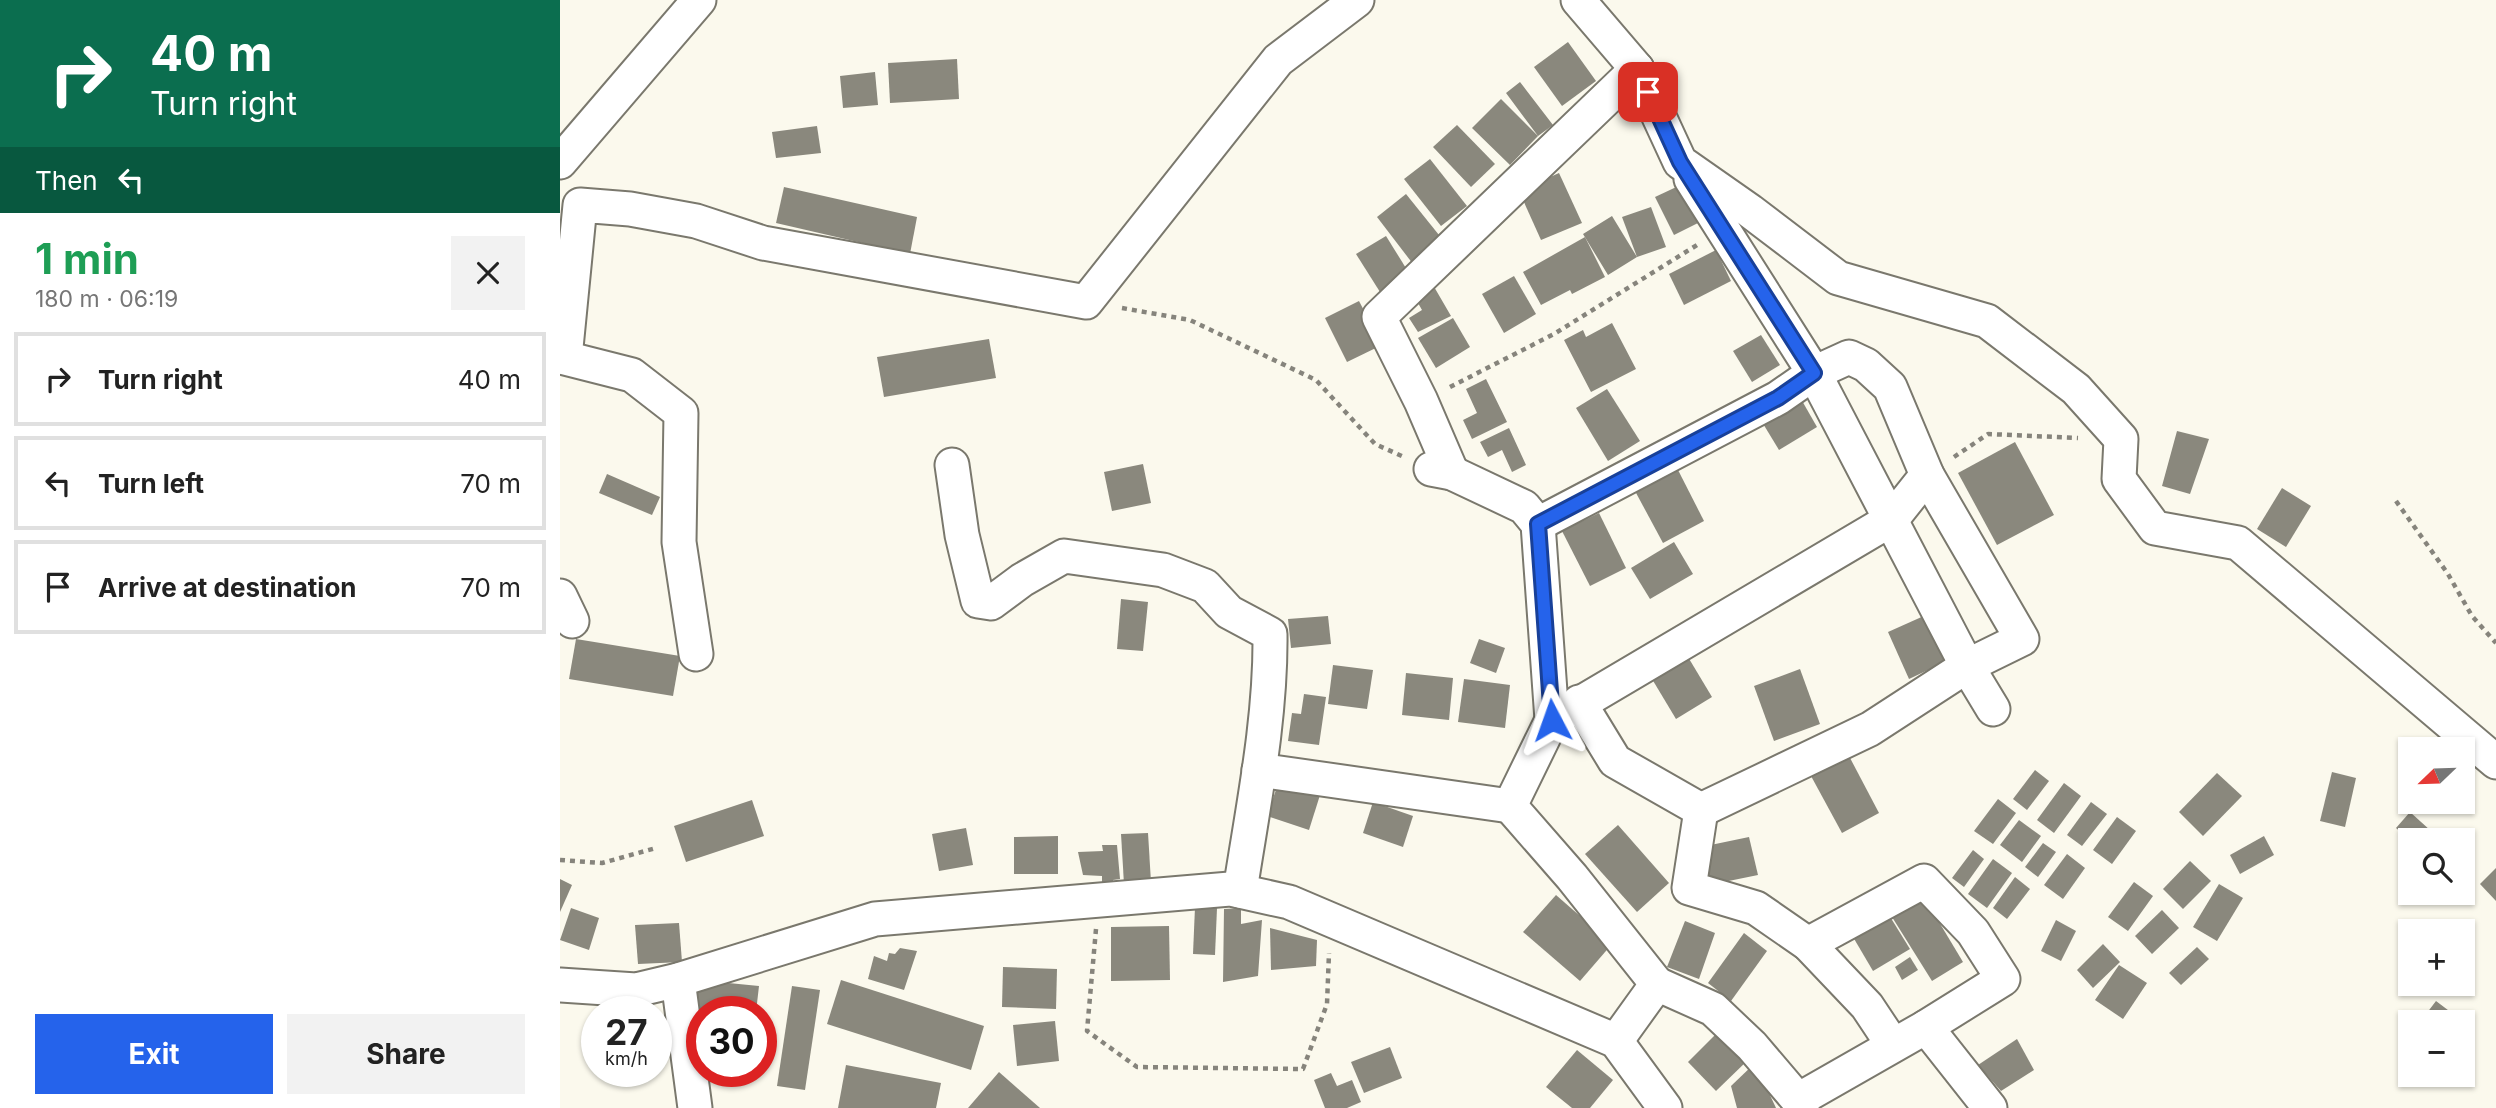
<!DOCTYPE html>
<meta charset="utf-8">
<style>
body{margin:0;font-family:Inter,sans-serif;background:#f2f2f2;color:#222;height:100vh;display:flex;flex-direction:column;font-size:26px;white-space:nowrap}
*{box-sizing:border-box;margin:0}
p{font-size:23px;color:#767676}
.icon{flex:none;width:38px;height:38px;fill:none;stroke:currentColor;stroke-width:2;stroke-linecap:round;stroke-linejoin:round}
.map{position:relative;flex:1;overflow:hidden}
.side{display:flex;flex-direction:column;background:#fff;width:560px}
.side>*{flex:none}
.top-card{background:#0b6e4f;color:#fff;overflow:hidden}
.needle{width:46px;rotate:247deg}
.tools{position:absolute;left:1838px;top:737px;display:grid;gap:14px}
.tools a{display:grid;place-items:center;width:77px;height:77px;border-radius:0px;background:#fff;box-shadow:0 2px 5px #0004;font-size:35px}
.speed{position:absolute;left:21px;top:996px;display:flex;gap:14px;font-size:35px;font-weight:700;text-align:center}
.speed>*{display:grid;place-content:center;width:91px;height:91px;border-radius:50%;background:#fff;box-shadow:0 2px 5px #0004;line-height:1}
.speed small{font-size:18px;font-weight:400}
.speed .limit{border:10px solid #d22;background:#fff;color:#111}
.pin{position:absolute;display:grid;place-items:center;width:60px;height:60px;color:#fff;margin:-30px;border-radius:14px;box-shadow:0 4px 10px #0006}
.me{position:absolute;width:77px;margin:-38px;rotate:356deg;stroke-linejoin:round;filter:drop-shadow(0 0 5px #0008)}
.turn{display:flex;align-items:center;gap:24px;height:147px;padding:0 35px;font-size:32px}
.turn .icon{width:91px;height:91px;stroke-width:2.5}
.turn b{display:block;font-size:49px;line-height:60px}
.then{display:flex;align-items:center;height:66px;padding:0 35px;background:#0003;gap:14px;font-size:26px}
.round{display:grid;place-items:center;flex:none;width:74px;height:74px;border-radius:0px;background:#f2f2f2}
.overview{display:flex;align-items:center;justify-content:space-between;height:119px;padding:0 35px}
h1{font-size:42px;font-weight:700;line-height:52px;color:#1e9e55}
.cta{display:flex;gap:14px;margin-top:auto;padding:14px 35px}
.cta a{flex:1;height:80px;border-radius:0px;background:#2563eb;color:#fff;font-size:28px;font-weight:700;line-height:80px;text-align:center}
.cta a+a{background:#f2f2f2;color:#222}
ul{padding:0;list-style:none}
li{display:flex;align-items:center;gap:21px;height:94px;margin:0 14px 10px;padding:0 21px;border:4px solid #e0e0e0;border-radius:0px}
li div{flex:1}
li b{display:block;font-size:26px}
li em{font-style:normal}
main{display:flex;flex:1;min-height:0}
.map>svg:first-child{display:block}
.building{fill:#8a887d}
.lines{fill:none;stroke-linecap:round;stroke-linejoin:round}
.minor-casing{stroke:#7a786d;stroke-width:37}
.path{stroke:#86847c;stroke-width:4.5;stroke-dasharray:5 5;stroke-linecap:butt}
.minor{stroke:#fff;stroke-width:33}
.route-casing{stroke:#184099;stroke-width:18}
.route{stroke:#2563eb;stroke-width:12}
</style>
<main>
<section class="side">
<div class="top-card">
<div class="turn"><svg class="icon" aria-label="right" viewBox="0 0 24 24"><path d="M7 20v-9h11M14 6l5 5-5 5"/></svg><div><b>40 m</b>Turn right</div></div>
<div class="then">Then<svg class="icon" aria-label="left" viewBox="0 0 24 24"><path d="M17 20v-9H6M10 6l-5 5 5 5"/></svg></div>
</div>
<div class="overview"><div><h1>1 min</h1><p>180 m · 06:19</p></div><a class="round"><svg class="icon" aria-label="close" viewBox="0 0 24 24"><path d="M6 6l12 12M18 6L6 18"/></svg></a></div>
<ul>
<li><svg class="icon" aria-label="right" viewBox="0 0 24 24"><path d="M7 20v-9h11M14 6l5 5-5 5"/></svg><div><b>Turn right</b></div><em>40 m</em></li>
<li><svg class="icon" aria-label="left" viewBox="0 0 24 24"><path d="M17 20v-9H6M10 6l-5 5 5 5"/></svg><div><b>Turn left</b></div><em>70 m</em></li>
<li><svg class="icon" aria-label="arrive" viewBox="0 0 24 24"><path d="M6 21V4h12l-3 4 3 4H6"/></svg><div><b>Arrive at destination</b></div><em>70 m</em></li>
</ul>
<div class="cta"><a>Exit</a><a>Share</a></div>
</section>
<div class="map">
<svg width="1936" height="1108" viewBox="0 0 1936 1108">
<rect width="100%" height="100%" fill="#fbf9ed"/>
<g class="building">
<path d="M1008,42l28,39 -34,25 -28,-39z"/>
<path d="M397,59l2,40 -69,4 -2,-40z"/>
<path d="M315,72l3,33 -35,3 -3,-32z"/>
<path d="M960,82l33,43 -15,11 -28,29 -38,-37 29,-29 37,37 -32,-43z"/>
<path d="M897,125l38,39 -24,23 -38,-40z"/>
<path d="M257,126l4,27 -45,5 -4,-26z"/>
<path d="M870,159l37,47 -26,20 -37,-47z"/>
<path d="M999,173l23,50 -41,17 -22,-49z"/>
<path d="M1127,182l19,37 -32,16 -19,-38z"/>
<path d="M224,187l133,30 -7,37 -134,-31z"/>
<path d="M846,194l37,46 -30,24 -36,-47z"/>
<path d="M1091,207l15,40 -29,10 -29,18 -25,-41 29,-18 25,41 -15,-40z"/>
<path d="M826,236l23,37 -29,19 -24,-38z"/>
<path d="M1025,237l20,40 -33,17 -2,-4 -29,15 -18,-33z"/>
<path d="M1156,250l15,31 -47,24 -15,-31z"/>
<path d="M954,276l22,38 -32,19 -22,-39z"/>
<path d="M873,285l18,31 -33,16 -9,-14 13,-8 -8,-14z"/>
<path d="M799,301l23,44 -35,17 -22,-44z"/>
<path d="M893,318l17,29 -34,21 -18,-30z"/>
<path d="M1052,323l24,46 -45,23 -27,-52 19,-10 3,7z"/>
<path d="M1201,335l19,30 -28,17 -19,-31z"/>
<path d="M429,339l7,39 -112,19 -7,-40z"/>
<path d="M926,379l21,43 -35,17 -9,-19 14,-7 -11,-24z"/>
<path d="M1047,389l33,52 -32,20 -32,-53z"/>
<path d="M1241,399l16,28 -38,23 -17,-28z"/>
<path d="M949,428l17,37 -14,7 -10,-22 -14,7 -8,-15z"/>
<path d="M1617,431l32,8 -19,55 -28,-8z"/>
<path d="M1455,442l39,73 -57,30 -39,-72z"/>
<path d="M583,464l8,39 -39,8 -8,-39z"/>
<path d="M1117,468l27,53 -41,22 -28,-52z"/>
<path d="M47,474l53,23 -8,18 -53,-22z"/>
<path d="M1722,488l29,18 -25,41 -29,-18z"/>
<path d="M1039,513l27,55 -36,18 -28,-55z"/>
<path d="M1114,542l19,32 -43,25 -19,-31z"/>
<path d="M561,599l27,3 -5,49 -26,-2z"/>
<path d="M1366,615l21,46 -38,18 -21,-47z"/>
<path d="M768,616l3,28 -40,4 -3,-29z"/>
<path d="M16,639l104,17 -7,40 -104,-17z"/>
<path d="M919,639l26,9 -9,25 -26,-10z"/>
<path d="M1125,652l27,45 -36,22 -27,-45z"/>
<path d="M773,665l40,5 -6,39 -39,-5z"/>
<path d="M1240,669l20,55 -46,17 -20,-55z"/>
<path d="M846,673l47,5 -4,42 -47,-5z"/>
<path d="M904,679l46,6 -5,43 -47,-6z"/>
<path d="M744,694l22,3 -7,48 -31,-4 4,-28 9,1z"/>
<path d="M1289,756l30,57 -37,20 -31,-57z"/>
<path d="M1475,770l14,11 -22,29 -14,-11z"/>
<path d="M1772,772l24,6 -11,49 -25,-6z"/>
<path d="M1657,773l25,23 -39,40 -24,-24z"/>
<path d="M719,781l41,14 -11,35 -42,-14z"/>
<path d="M1504,783l17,13 -27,37 -17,-13z"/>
<path d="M1438,799l18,14 -23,31 -19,-13z"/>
<path d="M192,800l12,36 -78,26 -12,-36z"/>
<path d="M813,802l40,14 -10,31 -40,-14z"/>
<path d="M1531,802l16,12 -25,32 -15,-11z"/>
<path d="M1850,812l31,28h-31l-14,-12z"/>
<path d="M1557,817l19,14 -24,33 -19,-14z"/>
<path d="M1459,820l22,16 -19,26 -22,-17z"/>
<path d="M1058,825l51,58 -32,29 -52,-58z"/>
<path d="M406,828l7,37 -34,6 -7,-37z"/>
<path d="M588,833l3,49 -27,2 -3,-50z"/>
<path d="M498,836v38h-44v-37z"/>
<path d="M1704,836l10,19 -34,19 -10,-19z"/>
<path d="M1189,837l9,38 -49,10 -8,-38z"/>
<path d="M1483,843l13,9 -18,25 -13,-10z"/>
<path d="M542,845h15l3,34 -7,1v6l-11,-1v-9l-19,-1 -5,-23 25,-1z"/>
<path d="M1413,850l11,9 -20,28 -12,-9z"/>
<path d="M1507,854l18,14 -22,31 -19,-14z"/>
<path d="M1433,859l19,14 -25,35 -19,-14z"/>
<path d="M1630,861l21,20 -28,28 -20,-20z"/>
<path d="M1936,868v33l-16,-17z"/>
<path d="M1455,877l15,12 -23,30 -14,-11z"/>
<path d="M0,879l12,6 -12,27z"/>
<path d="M1574,882l19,14 -25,35 -20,-14z"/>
<path d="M1659,884l24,14 -26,43 -24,-14z"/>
<path d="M996,895l56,49 -32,37 -57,-49z"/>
<path d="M1364,897l39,65 -31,19 -40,-64z"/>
<path d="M635,907l22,1 -2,47 -22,-1z"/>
<path d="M11,908l28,10 -10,32 -29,-10z"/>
<path d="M681,908v16l21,-4 -4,56 -35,6 1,-73z"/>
<path d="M1602,910l17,18 -27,26 -17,-18z"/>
<path d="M1329,915l21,34 -37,22 -20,-34z"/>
<path d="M1496,920l20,11 -15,30 -20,-10z"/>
<path d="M1125,921l30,12 -16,46 -32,-12z"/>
<path d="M119,923l3,39 -44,2 -3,-39z"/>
<path d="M609,926l1,54 -59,1v-54z"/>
<path d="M710,928l47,12 -1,26 -45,4z"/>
<path d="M1184,933l23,18 -36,50 -23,-18z"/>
<path d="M1543,944l17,18 -27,26 -16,-18z"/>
<path d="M1637,947l12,12 -28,26 -12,-12z"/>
<path d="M340,948l17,3 -13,39 -36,-11 6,-23 13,5 2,-8 6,1z"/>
<path d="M1350,957l8,13 -16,10 -7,-13z"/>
<path d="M1559,965l28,18 -24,36 -28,-19z"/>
<path d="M443,967l54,2 -1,40 -54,-2z"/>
<path d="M138,980l61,6 -3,26h-54v16l-8,-1z"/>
<path d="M281,980l143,46 -13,44 -144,-46z"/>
<path d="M232,986l28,4 -15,100 -28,-4z"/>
<path d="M1876,1001l37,28 -11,14v-21h-42z"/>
<path d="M495,1021l4,40 -42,5 -4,-41z"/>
<path d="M1161,1029l29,29 -34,33 -28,-29z"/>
<path d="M1850,1036v22l-11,-8z"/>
<path d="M1457,1039l17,31 -33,21 -23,-26z"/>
<path d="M830,1047l12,31 -38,15 -13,-31z"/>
<path d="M1017,1050l36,30 -23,28h-18l-26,-21z"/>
<path d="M1195,1063l21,45h-39l-6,-22z"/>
<path d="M286,1065l95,18 -5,25h-98z"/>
<path d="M439,1072l41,36h-72z"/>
<path d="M771,1073l6,13 15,-6 9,22 -14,6h-22l-11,-28z"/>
</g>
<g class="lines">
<g class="minor-casing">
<g id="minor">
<path d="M1018,0l59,69 43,93 70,49 88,67 149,43 89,68 45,50 -2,40 36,49 83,15 258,219"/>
<path d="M0,162l139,-162"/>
<path d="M1131,179l123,194 153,293 26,43"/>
<path d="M392,465l10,70 16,66 13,2 31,-23 42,-24 99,14 42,16 24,26 41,22c1,86 -17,172 -30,257"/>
<path d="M871,469l21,4 72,34 14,17 14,196"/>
<path d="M892,473l-31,-72 -42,-84 258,-248"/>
<path d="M978,524l240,-126 36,-25 35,-16 17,8 24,22 37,88 95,164 -55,27 -97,63 -169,81"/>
<path d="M0,596l12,25"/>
<path d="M136,654l-17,-112 2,-129 -49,-38 -67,-17 15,-153 50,4 66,12 67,22 323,59 192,-242 79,-60"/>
<path d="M1019,702l36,59 86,49 -12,78 67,20 52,36 59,62 26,39"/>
<path d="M699,770l251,36"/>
<path d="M1248,944l116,-63 49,51 30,47 -77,48"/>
<path d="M118,980l17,128"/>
<path d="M1097,984l56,25 39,37 46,54 4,8"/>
<path d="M0,985l76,5 42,-10 197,-61 355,-30 59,13 327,139 49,67"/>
<path d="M1056,1041l41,-57 -85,-107 -62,-71 42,-86 340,-201 35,-44"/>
<path d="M1238,1100l128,-73 64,81"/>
</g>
</g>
<g class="path">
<path d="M562,308l68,12 126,60 59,64 29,13"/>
<path d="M890,387l104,-53 143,-89"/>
<path d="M1394,457l34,-23 90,4"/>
<path d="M1836,501l52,73 24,42 24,27"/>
<path d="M0,860l42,3 54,-15"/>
<path d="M536,929l-9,102 50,36 166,2 24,-65 2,-51"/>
</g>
<use href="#minor" class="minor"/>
</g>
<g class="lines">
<g class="route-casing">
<path id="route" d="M992,720l-14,-196 240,-126 36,-25 -134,-211 -32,-70"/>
</g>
<use href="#route" class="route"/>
</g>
</svg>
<div class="tools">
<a><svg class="needle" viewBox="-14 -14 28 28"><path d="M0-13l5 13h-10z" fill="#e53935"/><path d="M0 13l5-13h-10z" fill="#767676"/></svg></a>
<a><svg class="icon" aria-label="search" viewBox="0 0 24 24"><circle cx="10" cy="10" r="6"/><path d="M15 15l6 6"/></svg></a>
<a>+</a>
<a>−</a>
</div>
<div class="speed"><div>27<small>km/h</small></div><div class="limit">30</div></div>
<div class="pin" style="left:1088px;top:92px;background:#d93025"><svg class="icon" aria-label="arrive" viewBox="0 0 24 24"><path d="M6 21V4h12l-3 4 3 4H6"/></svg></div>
<svg class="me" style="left:992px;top:720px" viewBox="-20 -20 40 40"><path d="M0-17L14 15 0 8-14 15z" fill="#2563eb" stroke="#fff" stroke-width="4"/></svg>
</div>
</main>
